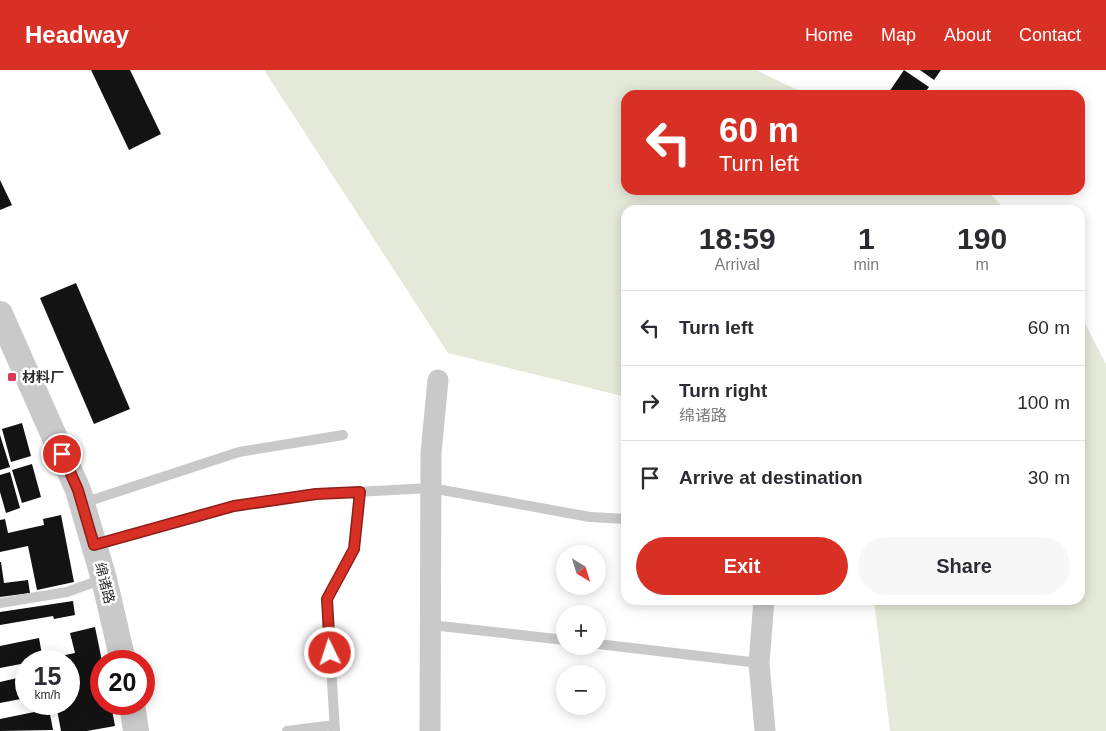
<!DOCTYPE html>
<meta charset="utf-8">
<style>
body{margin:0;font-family:Helvetica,"Noto Sans SC",sans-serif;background:#f7f7f7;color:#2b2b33;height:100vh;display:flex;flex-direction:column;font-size:19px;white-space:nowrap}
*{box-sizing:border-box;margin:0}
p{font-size:16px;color:#7c7c81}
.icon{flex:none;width:28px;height:28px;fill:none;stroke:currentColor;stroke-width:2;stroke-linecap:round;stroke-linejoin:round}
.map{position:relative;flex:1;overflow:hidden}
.drawer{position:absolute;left:621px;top:135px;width:464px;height:400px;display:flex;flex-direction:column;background:#fff;border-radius:15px;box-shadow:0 2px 12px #0003}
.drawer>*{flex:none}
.hud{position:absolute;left:621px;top:20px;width:464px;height:105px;border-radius:15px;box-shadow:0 2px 12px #0003;background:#d93025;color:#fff;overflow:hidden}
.needle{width:32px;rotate:142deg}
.tools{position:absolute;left:556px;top:475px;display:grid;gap:10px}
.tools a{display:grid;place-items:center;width:50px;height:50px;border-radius:50%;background:#fff;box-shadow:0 2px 12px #0003;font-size:25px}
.speed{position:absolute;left:15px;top:580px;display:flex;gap:10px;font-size:25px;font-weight:700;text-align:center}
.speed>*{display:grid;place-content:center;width:65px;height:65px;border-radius:50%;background:#fff;box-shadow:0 2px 12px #0003;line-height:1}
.speed small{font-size:12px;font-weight:400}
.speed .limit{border:8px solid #d22;background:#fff;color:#111}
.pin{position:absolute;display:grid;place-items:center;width:42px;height:42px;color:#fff;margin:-21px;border:2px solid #fff;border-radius:50%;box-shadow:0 1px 5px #0007}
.me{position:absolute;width:55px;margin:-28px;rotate:356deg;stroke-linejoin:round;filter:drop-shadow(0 0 4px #0008)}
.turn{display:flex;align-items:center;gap:18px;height:105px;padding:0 15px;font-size:22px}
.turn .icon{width:65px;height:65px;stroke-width:2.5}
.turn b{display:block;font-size:35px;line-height:42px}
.eta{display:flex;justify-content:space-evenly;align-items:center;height:85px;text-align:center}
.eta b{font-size:30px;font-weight:700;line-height:35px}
.cta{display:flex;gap:10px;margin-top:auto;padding:10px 15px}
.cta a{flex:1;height:58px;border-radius:30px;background:#d93025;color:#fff;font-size:20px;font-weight:700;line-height:58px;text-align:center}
.cta a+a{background:#f7f7f7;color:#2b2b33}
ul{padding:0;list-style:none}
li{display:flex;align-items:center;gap:15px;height:75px;padding:0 15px;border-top:1px solid #e1e1e2}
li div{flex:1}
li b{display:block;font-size:19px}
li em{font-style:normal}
header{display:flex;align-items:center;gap:30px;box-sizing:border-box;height:70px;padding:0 25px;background:#d93025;color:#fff}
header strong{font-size:24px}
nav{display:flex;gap:28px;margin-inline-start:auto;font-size:18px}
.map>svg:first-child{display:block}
.green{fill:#e4e9da}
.building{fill:#131313}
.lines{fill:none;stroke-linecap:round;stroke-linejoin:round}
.service{stroke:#c9c9c9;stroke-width:10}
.minor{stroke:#c9c9c9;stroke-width:21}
.tertiary{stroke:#c9c9c9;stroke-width:26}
.route-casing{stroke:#8d1f18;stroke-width:12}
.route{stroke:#d93025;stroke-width:9}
.poi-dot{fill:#d93956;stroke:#fff;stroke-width:2}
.labels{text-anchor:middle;stroke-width:5;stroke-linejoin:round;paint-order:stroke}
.poi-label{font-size:14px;font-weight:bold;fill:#2c2c2c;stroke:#fff;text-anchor:start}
.street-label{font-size:14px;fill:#2c2c2c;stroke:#fff}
</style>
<header>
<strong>Headway</strong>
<nav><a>Home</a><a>Map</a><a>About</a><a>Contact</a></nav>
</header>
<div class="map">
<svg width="1106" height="661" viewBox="0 0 1106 661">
<rect width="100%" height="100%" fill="#fff"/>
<g class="green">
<path d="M264,0h492l52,25h-182v95h360l20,20h-380v187l-178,-44z"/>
<path d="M1080,244l26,50v367h-216l-16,-131h206z"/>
</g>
<g class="building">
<path d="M91,0h39l31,64 -32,16z"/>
<path d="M904,0l25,17 -6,8h-30l-4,-3z"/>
<path d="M920,0h21l-7,10z"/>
<path d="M0,110l12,25 -12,5z"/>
<path d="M76,213l54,126 -36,15 -54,-126z"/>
<path d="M22,353l9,33 -20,6 -9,-33z"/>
<path d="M0,365l10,32 -10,3z"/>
<path d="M32,394l9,33 -19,6 -10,-33z"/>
<path d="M10,402l10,36 -14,5 -6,-21v-17z"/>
<path d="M61,445l13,67 -37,8 -9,-44 -28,6v-32l5,-1 3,14 36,-8 -1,-6z"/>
<path d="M0,492h1l3,21 24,-3 2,13 -30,4z"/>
<path d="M73,531l2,14 -21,4 -1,-3 -53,9v-13z"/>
<path d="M95,557l7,34h-1v43h10l4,22 -28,5h-26l-5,-27h13v-43h-18v-3l24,-5 -5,-20z"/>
<path d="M39,568l4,22 -17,1v2l-26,5v-22z"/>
<path d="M26,606v22l-26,5v-21z"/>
<path d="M49,639l4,21 -53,1v-12z"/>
</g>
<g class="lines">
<g class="service">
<path d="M83,433l156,-51 104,-17"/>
<path d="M94,475l140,-39 82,-12 115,-6 159,29 36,2"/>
<path d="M0,533l67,-11 36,-13"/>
<path d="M431,555l134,15"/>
<path d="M598,574l161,19"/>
<path d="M287,661l47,-6"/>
<path d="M335,661l-8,-132 27,-50 6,-57"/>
</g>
<g class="minor">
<path d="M764,530l-5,63 6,68"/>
<path d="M430,661l1,-278 7,-73"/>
</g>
<g class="tertiary">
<path d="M0,244l78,176 26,89 19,82"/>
<path d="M132,634l4,27"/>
</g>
</g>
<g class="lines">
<g class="route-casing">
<path id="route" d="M62,384l16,36 16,55 140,-39 82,-12 44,-2 -6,57 -27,50 3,54"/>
</g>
<use href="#route" class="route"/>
</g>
<rect class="poi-dot" x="7" y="302" width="10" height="10" rx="2.5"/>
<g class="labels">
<g class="poi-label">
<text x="22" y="312">材料厂</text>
</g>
<g class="street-label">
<text transform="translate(105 513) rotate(76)" y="5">绵诸路</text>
</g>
</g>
</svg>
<div class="tools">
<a><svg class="needle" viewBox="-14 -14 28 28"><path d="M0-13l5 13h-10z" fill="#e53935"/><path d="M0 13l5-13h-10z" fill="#7c7c81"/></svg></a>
<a>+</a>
<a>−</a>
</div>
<div class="speed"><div>15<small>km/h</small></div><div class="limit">20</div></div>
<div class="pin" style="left:62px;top:384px;background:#d93025"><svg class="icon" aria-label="arrive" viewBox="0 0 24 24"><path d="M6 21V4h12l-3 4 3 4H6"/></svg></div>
<svg class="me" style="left:330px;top:583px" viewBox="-20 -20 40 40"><circle r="17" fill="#d93025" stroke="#fff" stroke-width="3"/><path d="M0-11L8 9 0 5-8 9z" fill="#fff"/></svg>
<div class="hud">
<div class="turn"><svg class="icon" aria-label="left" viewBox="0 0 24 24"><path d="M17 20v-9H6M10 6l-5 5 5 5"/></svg><div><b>60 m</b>Turn left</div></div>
</div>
<section class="drawer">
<div class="eta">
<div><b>18:59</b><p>Arrival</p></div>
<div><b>1</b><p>min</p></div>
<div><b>190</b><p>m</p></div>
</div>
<ul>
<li><svg class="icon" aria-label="left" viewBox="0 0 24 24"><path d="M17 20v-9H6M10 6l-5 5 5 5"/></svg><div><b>Turn left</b></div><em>60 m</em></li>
<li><svg class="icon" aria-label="right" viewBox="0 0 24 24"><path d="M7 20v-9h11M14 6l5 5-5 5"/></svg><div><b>Turn right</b><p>绵诸路</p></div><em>100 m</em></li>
<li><svg class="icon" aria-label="arrive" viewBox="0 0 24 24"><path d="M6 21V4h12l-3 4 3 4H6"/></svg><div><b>Arrive at destination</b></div><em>30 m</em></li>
</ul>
<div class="cta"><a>Exit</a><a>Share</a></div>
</section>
</div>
